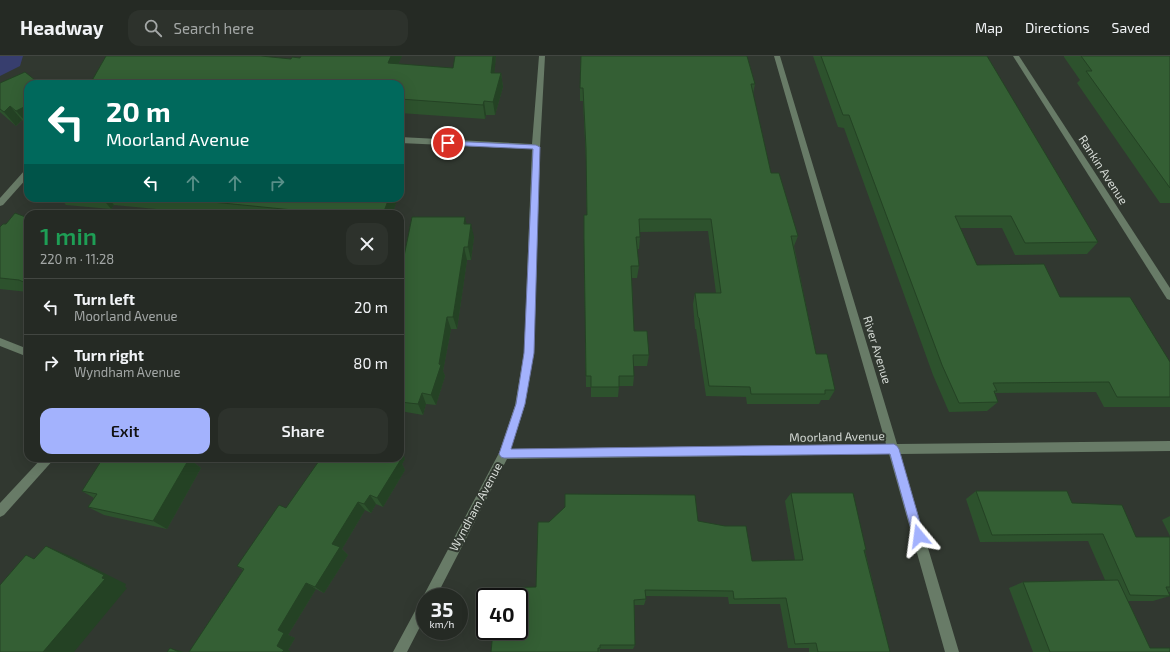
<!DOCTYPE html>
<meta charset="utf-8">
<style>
body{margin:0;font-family:"Exo 2",sans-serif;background:#2d322c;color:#f1f3f6;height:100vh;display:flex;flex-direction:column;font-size:15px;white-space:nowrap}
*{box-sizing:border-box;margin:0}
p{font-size:13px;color:#a3a7a6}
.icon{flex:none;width:22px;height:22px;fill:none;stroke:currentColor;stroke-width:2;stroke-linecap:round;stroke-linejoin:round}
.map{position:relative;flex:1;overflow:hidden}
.panel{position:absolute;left:24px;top:154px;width:380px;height:252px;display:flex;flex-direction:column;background:#252a24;border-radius:12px;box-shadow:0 4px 16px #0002,0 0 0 1px #424641}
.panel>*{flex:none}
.top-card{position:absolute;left:24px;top:24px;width:380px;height:122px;border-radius:12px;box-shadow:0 4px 16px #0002,0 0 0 1px #424641;background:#00695c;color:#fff;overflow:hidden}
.speed{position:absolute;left:416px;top:532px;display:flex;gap:8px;font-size:20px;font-weight:700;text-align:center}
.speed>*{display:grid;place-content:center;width:52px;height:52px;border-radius:50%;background:#252a24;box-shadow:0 4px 16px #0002,0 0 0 1px #424641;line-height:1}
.speed small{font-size:10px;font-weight:400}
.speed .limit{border:2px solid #111;border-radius:6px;background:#fff;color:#111}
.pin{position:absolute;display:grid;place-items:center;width:34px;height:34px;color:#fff;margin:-17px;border:2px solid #fff;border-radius:50%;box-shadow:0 1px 4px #0007}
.me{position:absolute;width:44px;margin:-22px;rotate:344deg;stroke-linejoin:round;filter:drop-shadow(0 0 3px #0008)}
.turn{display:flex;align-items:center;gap:14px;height:84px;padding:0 16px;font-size:18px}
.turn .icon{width:52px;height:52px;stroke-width:2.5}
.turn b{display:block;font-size:28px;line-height:34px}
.lanes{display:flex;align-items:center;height:38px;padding:0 16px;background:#0003;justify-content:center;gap:20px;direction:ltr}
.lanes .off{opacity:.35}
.round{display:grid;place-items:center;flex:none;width:42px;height:42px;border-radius:12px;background:#2d322c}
.summary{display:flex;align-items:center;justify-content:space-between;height:68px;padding:0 16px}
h1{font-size:24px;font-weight:600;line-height:30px;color:#1e9e55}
.cta{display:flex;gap:8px;margin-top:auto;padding:8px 16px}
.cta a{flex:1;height:46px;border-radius:12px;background:#a3b2fd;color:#111;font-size:16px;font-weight:600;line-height:46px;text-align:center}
.cta a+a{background:#2d322c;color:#f1f3f6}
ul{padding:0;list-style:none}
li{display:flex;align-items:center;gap:12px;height:56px;padding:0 16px;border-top:1px solid #424641}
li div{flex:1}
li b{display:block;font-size:15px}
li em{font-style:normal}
header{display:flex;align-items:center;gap:24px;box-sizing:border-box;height:56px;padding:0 20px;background:#252a24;border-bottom:1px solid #424641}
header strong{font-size:19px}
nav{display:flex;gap:22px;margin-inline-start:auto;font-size:14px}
.search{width:280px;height:36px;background:#2d322c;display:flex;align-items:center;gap:10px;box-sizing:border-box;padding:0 14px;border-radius:12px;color:#a3a7a6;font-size:15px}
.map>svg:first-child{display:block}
.green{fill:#373e6e}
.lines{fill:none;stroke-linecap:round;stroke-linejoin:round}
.minor{fill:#687b67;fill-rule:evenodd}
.wall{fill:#2d522d}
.shaded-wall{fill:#244224}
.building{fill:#345f34;stroke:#244224}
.route{fill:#a3b2fd;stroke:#6a74a4}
.labels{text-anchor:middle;stroke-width:4;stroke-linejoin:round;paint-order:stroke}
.street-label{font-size:12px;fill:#d5dad5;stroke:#313830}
</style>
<header>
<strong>Headway</strong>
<div class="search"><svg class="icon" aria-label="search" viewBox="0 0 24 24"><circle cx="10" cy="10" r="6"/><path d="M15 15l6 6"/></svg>Search here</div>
<nav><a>Map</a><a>Directions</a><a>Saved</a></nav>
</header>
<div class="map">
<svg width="1170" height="596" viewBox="0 0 1170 596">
<rect width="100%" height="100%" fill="#313830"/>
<path class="green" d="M0,0h23l-3,10 -20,10z"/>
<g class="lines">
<g class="minor">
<path d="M539,0h6l-5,91 -6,206 -9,52 -14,44 375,-5 -112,-388h6l117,388 273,-3v10l-270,3 59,198h-14l-56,-198 -382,5 -71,138h-11v20l-18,35h-14l28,-52 2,-2 2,-5 74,-140 16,-48 9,-52 8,-204 -132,-6v-6l132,7z"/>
<path d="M1013,0h6l151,232v12l-3,-1z"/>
<path d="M28,113v8l-25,28 -3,1v-8l25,-28z"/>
<path d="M0,282l28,11v8l-28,-11z"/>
<path d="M42,402h13l-51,57 -4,2v-14z"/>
</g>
</g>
<g class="wall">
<path d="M301,0h101l-4,8 55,4 2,-12h41l-2,17h7l2,14 -8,28h-9l-1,4 -85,-6v-29h-310l210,-26z"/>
<path d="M813,0h174l111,186 -11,12 -72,1 -13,-27h-42l17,37 83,32 110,65v45h-66l-8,-15 -102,1 4,9 -11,9 -38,1 -16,-37 -89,-247 -6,-1z"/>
<path d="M1064,0h106v147h-10l-83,-120 3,-3 -16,-23z"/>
<path d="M0,27l28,1v41l-6,-5 -6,6 -16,-14z"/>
<path d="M755,28l-2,10 18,79 27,63 -4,10 22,108 19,36 -6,10h-8l-2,4h-72l-1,-7 -40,-1 -10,-67h-1l-2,-25 2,-11h21l-8,-62 -69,1 1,5 -1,12h-2l2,17 -2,12h-6l3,53 15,24 -2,11h-13v10l-1,10h-14l-1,11h-27v-10h-5l-2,-148 3,-24 -1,-54 -3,-60h-3v-13z"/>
<path d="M60,142h338l-6,16h-183l-95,-9 -3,4 -45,-4z"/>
<path d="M28,162v74l-28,-3v-62l6,-3z"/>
<path d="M467,168l7,13 -3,23h-4l-10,69h-6l-8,42 2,5 -9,29 -10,-1 -3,11 -23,-4v-135z"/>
<path d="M400,393l5,10 -3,5 3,6 -22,37 -7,-3 -5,9 -6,-3 -23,39 6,6 -24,38 -8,-4 -28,46 7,3 -7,12 -99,2 54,-82 -6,-4 49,-58z"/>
<path d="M189,403l12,9 -34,61 -63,-14 -16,-8 6,-9 -12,-7z"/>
<path d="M976,435l96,12 64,34h34v55h-1l1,4 -17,5h-25l22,47 20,4h-137l-24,-64 14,-6 82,-2 -17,-39 -108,1 -14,-43z"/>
<path d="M791,437l75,57 -1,1 25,101h-81v-4h-21l-8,-44h-51l-1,-7 -82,-1v3l-2,6h-10l1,40 -2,4h-33v3h-109l45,-65 162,-66 54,40 43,-1 -10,-59z"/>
<path d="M1170,460v20l-8,-16z"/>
</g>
<g class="shaded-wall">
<path d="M391,0h11l-10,21 -4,-14z"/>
<path d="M493,0h3l-3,31 -2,-14z"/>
<path d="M501,17l2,14 -8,28 -2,-13z"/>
<path d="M484,45l2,14 -1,4 -2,-14z"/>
<path d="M28,49v19l-12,-13z"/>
<path d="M10,50l12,14 -6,6 -12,-14z"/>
<path d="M102,142h6l6,7 -3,4z"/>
<path d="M389,142h9l-6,16h-9z"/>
<path d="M465,161l3,14 -4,-7z"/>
<path d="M471,168l3,13 -3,23 -3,-13z"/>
<path d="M464,191l3,13 -10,69 -4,-12z"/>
<path d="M447,261l4,12 -8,42 2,5 -9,29 -5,-10 8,-31z"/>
<path d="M422,337l4,11 -3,11 -5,-11z"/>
<path d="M400,393l5,10 -3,5 3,6 -22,37 -6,-9 17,-40h6z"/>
<path d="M189,403l12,9 -34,61 -14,-8z"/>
<path d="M370,439l6,9 -5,9 -7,-9z"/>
<path d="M358,446l7,8 -23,39 6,6 -24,38 -9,-6 17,-43z"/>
<path d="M46,490l24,10 56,28 -1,3 2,1 -53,64h-31z"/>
<path d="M306,527l10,6 -28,46 7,3 -7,12 3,2h-9l-5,-6 1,-16z"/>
<path d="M170,592l14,4h-5z"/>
</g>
<g class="building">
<path d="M106,0h155l30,3 1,-2 8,1 1,-2h90l-3,7 65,5 2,-12h38l-2,17h10l-8,29 -9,-1 -1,4 -83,-6v-15h-242l-32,-2 -1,2h-35z"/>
<path d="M581,0h166l8,28h-4l20,89h8l19,63h-7l25,118h11l8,36h-10v4h-74l-1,-7 -41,-1 -10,-68 -1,-1 -3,-24h26l-10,-74h-72l1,18h-4l3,29h-8l3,65h13l2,24h-16l1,21h-15v11h-28v-11h-5l-2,-137v-24h3l-1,-67 -3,-60h-3z"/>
<path d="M821,0h166l111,186 -73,1 -14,-27h-56l22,49 67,-1 16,33h70l40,65v35h-53l-8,-15 -116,1 4,8h-3l4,11 -39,1 -17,-38 -93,-250h-6z"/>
<path d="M1081,0h89v132l-84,-117h6z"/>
<path d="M25,16l15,12h-12v21l-12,6 -6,-5 -6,6 -4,-3v-26z"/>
<path d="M172,142h217l-6,16h-50z"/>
<path d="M15,157l13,5v66l-9,-4 -19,-2v-51l3,-3h3z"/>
<path d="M412,161h53l-1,7h7l-3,23h-4l-11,70h-6l-8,47 2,1 -10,30 -9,-2 -4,11 -18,-2v-126z"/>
<path d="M103,402h84l2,1 -36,62 -65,-14 9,-13 -15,-3z"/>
<path d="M321,402h74l5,3 -23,37 -7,-3 -6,9 -6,-2 -26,42 8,3 -25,40 -9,-4 -28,47 6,3 -7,13 7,4 -2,2h-93l55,-83 -7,-3 42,-61 7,3z"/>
<path d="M976,435h91l5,12 50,2 14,32h34v50h-4l4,9 -40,-1 -27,-61 -111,1z"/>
<path d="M791,437h62l13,57h-2l26,102h-72l-2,-9 -21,1 -9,-46 -52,1 -1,-8 -88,-1 1,9 -12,1 1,45h-35v3h-2v4h-107l2,-21h26v-34h-25l1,-9 41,-1 2,-65h11l16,-15v-13l130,1 3,26 27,5h21l6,35 51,-1z"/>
<path d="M46,490l58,29 -2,3 3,1 -62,73h-43v-67l26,-30 8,4z"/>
<path d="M1118,524l32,68h20v4h-120l-27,-70z"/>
<path d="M170,592l9,4h-12z"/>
</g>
<path class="route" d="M448,85l88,4 4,2 -6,206 -9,51 -14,45 383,-5 3,2 2,3 25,87 -1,4 -4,1 -4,-1 -2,-4 -23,-82 -386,4 -3,-1 -2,-3 17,-50 8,-51 9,-204 -87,-4 -1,-2z"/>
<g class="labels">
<g class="street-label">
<text transform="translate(1103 114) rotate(57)" y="4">Rankin Avenue</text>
<text transform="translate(877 294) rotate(73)" y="4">River Avenue</text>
<text transform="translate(837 381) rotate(-1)" y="4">Moorland Avenue</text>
<text transform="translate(476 451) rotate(-62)" y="4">Wyndham Avenue</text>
</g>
</g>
</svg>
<div class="speed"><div>35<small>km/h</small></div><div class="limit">40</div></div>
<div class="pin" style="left:448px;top:87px;background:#d93025"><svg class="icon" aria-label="arrive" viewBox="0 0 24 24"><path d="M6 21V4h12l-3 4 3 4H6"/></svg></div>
<svg class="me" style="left:919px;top:480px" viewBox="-20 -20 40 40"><path d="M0-17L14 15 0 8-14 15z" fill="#a3b2fd" stroke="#fff" stroke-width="4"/></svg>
<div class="top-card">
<div class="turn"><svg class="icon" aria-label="left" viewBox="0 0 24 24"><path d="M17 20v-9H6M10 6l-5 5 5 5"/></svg><div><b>20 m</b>Moorland Avenue</div></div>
<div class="lanes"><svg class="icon" aria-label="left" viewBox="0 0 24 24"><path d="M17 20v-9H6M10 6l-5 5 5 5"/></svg><svg class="icon off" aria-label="ahead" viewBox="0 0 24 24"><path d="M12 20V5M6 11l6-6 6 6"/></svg><svg class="icon off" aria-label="ahead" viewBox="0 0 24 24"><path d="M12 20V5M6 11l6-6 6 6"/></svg><svg class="icon off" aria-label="right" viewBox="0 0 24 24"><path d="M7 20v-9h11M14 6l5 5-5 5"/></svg></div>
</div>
<section class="panel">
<div class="summary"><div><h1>1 min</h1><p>220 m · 11:28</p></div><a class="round"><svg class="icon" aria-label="close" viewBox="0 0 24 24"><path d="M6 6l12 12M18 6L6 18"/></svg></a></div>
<ul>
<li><svg class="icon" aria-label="left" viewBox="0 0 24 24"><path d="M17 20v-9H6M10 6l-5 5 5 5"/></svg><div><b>Turn left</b><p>Moorland Avenue</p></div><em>20 m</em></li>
<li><svg class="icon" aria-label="right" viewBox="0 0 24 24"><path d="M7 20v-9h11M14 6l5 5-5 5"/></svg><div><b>Turn right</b><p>Wyndham Avenue</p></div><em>80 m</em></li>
</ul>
<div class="cta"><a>Exit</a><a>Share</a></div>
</section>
</div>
